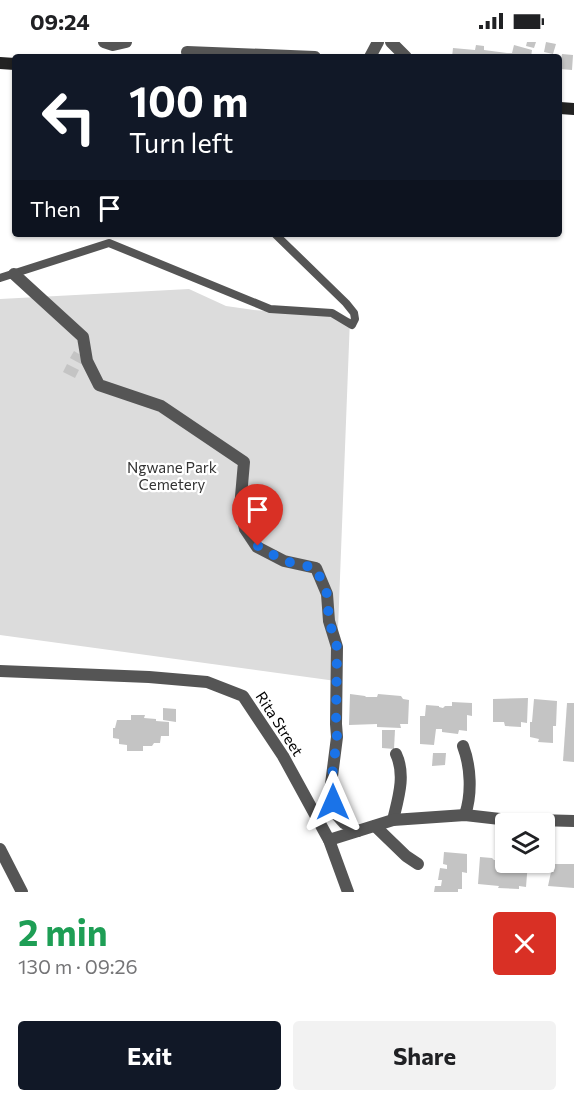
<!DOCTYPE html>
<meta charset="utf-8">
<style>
body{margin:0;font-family:Commissioner,sans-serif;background:#f2f2f2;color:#202124;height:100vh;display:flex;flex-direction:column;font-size:22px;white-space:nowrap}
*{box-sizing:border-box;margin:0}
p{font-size:20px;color:#757577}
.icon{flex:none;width:33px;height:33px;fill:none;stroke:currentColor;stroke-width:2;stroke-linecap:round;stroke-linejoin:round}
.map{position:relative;height:850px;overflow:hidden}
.panel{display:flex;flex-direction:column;background:#fff;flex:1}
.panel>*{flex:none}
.guide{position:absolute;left:12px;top:12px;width:550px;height:183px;border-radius:6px;box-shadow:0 2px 4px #0004;background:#111827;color:#fff;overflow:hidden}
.controls{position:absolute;left:495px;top:771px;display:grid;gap:12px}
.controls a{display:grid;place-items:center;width:60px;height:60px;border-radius:6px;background:#fff;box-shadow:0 2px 4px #0004;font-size:30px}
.pin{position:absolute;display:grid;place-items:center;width:51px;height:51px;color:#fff;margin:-62px -26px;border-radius:50% 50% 50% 0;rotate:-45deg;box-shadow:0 0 6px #0007}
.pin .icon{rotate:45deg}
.me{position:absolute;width:66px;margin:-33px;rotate:0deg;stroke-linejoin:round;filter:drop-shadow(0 0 4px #0008)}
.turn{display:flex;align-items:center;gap:21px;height:126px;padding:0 18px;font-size:27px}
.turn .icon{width:78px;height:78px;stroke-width:2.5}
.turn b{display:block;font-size:42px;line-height:51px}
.then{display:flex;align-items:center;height:57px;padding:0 18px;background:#0003;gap:12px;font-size:22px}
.round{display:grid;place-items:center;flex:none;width:63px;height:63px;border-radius:6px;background:#f2f2f2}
.overview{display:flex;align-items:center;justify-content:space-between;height:102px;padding:0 18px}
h1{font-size:36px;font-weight:700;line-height:45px;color:#1e9e55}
.button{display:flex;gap:12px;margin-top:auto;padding:12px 18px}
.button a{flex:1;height:69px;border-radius:6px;background:#111827;color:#fff;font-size:24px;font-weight:700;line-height:69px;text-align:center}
.button a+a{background:#f2f2f2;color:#202124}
.status{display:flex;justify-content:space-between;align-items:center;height:42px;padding:0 30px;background:#fff;direction:ltr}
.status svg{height:16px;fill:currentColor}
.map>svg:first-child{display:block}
.green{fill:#dcdcdc}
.building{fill:#c4c4c4}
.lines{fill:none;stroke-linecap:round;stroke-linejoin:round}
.service{stroke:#555;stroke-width:8}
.minor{stroke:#555;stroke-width:12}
.tertiary{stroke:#555;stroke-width:12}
.secondary{stroke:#222;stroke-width:12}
.route{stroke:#1a73e8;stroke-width:10;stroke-dasharray:0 18}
.labels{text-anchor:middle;stroke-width:4.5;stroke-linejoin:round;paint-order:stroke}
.park-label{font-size:15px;fill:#333;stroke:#fff}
.street-label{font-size:15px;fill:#000;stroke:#fff}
</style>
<div class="status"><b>09:24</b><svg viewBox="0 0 49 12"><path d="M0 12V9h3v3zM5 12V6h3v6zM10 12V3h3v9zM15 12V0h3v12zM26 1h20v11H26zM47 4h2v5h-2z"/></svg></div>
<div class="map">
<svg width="574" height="850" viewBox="0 0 574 850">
<rect width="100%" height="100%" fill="#fff"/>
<path class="green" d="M189,247l37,17 28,4 96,8 -14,363 -336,-46v-336z"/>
<g class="building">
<path d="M527,0h9l-2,6 -8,-2z"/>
<path d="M546,0l10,2 -3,10 -9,-2z"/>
<path d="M476,3l8,1v4l23,3h5l2,-8 18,5 -1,7h-79l1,-9 22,2z"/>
<path d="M562,12l11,1 -1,15 -12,-1v-11l1,1z"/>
<path d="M74,309l10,6 -3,7 -11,-6z"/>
<path d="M67,322l12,6 -4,8 -12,-6z"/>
<path d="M350,652l15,2 1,1h11l1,-3 23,2 2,3 6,1 -1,24h-8l1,4 -24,-1v-3l-28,1z"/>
<path d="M528,656l-1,25 -6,-1v5l-16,-1 -1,-4h-11v-23z"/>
<path d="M534,657l23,2 -1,25h-3v17l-15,-1 1,-3 -9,-2v-15h2z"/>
<path d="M452,660l20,1v13l-5,-1v16l-8,-1 -1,4 -16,-2v-3h-6l-2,16 -14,-1v-28h5l1,-11 13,1v1l4,1 2,-2h7z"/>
<path d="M567,661h7v59l-11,-1z"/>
<path d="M163,666l13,1v13l-13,-2z"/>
<path d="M131,673h14l-1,3 12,1v2l13,1v14h-8l-1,7h-6l-2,3h-9v5h-16v-6l-8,-1v-5l-6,-1v-10h2l2,-8h14z"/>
<path d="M382,688h13l-1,19 -12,-1z"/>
<path d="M433,711h13l-1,12 -13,1z"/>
<path d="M444,810l23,2v19l-5,-1v17h-4v3h-24l1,-6h6l1,-6h-4l2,-12 7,1v-4l-4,-1z"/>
<path d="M480,815l12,1 2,2h5l2,-3 5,1v4h22l-2,25 -7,-1v3l-21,-1 1,-2 -21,-2z"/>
<path d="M554,822h20v24l-26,-2 3,-14h3z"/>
</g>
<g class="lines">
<path class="service" d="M0,236l109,-35 161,66 62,4 20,12 3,-6 -1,-6 -8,-10 -71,-69"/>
<g class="minor">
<path d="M104,0l9,3 13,-3"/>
<path d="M391,0l15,15"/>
<path d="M187,10l128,5"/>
<path d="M370,15l8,-15"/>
<path d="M14,232l69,63 4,24 12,24 62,21 83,56 -4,46 5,21 12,18 27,14 32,7 11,26 2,27 8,26 -1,77 1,13 -7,55 5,21 9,10 14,8"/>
<path d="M0,629l149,6 58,5 36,14 40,60 46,84 19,52"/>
<path d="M463,704c8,21 9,48 2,69"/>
<path d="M393,778c5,-21 13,-45 3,-66"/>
<path d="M375,784l31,30 12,8"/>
<path d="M329,798l64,-20 72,-5 35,4 74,2"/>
</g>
<path class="tertiary" d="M0,807l22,43"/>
<g class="secondary">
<path d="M0,21l15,1"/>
<path d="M560,66l14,1"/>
</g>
</g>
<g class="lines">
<path class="route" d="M258,504l26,15 32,7 11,26 2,27 8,26 -1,77 1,13 -7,55 3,10"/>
</g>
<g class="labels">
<g class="park-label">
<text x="172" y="431">Ngwane Park<tspan x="172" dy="17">Cemetery</tspan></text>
</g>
<g class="street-label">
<text transform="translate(279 682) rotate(57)" y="5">Rita Street</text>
</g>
</g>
</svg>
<div class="controls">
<a><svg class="icon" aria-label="layers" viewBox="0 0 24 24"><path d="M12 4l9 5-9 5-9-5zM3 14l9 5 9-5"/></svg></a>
</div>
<div class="pin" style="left:258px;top:504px;background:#d93025"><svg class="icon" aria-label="arrive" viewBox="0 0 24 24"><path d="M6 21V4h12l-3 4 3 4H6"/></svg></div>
<svg class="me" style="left:333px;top:760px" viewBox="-20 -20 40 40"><path d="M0-17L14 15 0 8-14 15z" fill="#1a73e8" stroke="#fff" stroke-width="4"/></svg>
<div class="guide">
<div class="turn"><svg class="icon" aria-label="left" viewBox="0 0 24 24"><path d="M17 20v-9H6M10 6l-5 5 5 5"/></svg><div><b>100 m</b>Turn left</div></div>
<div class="then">Then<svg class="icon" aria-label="arrive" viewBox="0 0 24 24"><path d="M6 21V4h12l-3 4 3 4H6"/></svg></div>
</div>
</div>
<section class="panel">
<div class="overview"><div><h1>2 min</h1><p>130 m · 09:26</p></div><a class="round" style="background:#d93025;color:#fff"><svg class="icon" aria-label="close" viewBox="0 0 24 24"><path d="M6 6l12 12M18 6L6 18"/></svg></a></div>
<div class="button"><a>Exit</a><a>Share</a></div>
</section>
